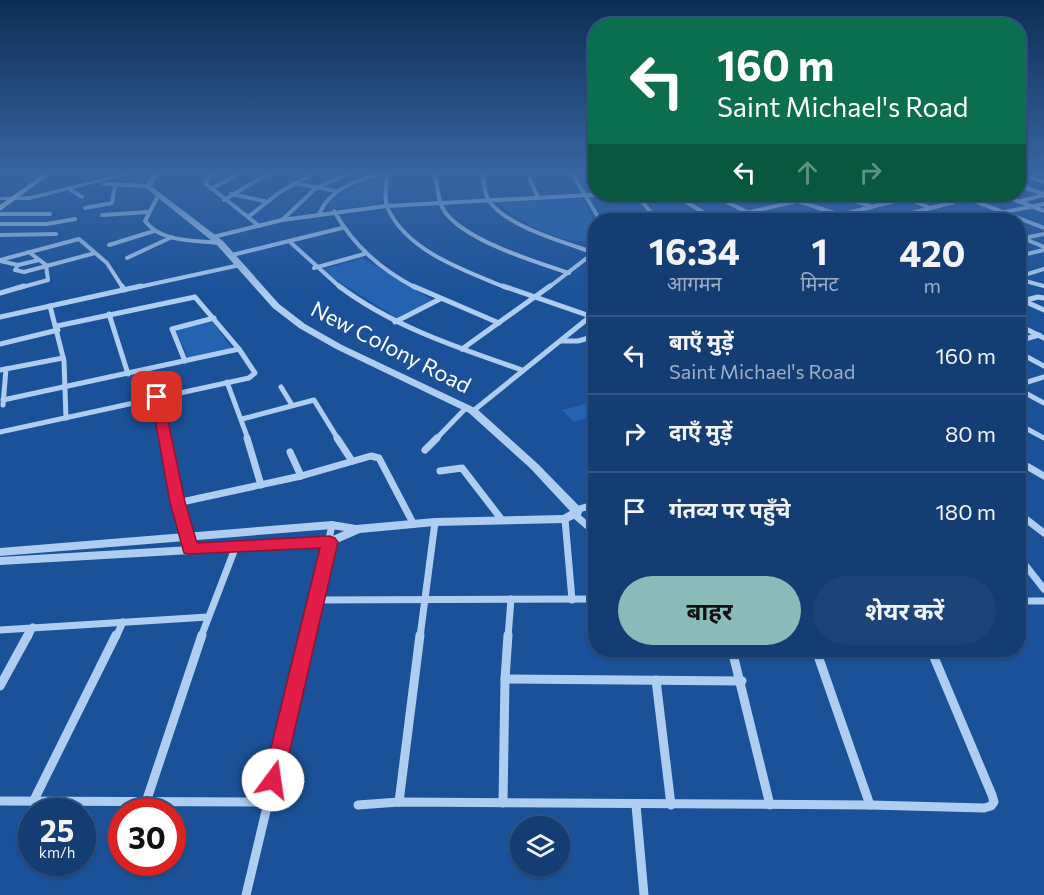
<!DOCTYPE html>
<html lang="hi">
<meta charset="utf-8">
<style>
body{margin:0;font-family:Commissioner,"Noto Sans Devanagari",sans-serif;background:#1d4478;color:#f1f3f6;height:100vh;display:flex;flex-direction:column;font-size:22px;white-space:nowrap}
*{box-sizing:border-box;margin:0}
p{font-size:20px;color:#9daec4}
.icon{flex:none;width:33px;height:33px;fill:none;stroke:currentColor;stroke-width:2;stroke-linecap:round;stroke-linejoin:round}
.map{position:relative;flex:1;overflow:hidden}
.panel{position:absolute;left:588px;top:213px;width:438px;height:444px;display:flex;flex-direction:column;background:#143d73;border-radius:24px;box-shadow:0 2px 4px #0004,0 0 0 2px #335685}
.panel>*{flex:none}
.banner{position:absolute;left:588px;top:18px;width:438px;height:183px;border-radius:24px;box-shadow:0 2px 4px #0004,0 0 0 2px #335685;background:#0b6e4f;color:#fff;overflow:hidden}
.tools{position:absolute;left:510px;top:816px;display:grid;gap:12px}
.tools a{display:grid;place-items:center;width:60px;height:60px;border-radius:50%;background:#143d73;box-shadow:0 2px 4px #0004,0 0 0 2px #335685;font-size:30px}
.speed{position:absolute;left:18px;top:798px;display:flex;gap:12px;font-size:30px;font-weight:700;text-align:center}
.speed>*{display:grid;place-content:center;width:78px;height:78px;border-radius:50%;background:#143d73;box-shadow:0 2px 4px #0004,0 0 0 2px #335685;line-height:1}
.speed small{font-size:15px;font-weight:400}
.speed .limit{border:9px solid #d22;background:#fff;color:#111}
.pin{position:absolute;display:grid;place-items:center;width:51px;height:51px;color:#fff;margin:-26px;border-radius:12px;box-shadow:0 3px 9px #0006}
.me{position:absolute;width:66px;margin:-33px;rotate:14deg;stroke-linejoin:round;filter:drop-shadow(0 0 4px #0008)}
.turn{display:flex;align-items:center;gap:21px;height:126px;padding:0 30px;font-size:27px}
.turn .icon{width:78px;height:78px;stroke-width:2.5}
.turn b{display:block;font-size:42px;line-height:51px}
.lanes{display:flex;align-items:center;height:57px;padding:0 30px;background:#0003;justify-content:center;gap:30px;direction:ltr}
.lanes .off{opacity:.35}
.eta{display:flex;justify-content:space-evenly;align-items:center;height:102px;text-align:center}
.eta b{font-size:36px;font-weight:700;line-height:42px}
.cta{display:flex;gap:12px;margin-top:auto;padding:12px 30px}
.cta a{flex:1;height:69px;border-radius:36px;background:#8bbbb9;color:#111;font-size:24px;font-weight:700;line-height:69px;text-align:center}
.cta a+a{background:#1d4478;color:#f1f3f6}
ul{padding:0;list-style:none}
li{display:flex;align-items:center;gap:18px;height:78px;padding:0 30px;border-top:2px solid #335685}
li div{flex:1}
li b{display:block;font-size:22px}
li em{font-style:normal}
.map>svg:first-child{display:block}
.green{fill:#2363b2}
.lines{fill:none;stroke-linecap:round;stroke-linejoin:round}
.minor-far3{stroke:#afcdf1;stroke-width:4}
.minor-far2{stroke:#afcdf1;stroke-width:5}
.minor-far1{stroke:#afcdf1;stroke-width:7}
.minor{stroke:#afcdf1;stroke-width:9}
.tertiary{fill:#afcdf1;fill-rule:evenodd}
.secondary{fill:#ddeafc;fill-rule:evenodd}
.route{fill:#e11d48;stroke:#92132f;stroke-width:1.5}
.labels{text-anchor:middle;stroke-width:6;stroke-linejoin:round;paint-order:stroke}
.street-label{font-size:22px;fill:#fff;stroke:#1a5199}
</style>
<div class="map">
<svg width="1044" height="895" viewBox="0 0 1044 895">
<rect width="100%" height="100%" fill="#1a5199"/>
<g class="green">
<path d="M366,180l15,1 3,18 -10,6 -45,4v-6l4,-5z"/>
<path d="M581,199c11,12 14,25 14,41 -7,0 -17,2 -23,1 -26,-7 -57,-22 -76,-40z"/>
<path d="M363,258l69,42 -35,18 -77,-48z"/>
<path d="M213,322l20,28 -44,9 -14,-30z"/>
<path d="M595,401v15l-21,6 -12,-12z"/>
</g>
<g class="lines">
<g class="minor-far3">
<path d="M215,172l-10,11 43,34"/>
<path d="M387,172c0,11 -4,27 1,37 20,43 78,62 119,79"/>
<path d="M434,172c4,13 3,29 11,40 21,29 91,50 124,61"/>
<path d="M482,172c2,8 2,20 6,27 15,27 79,44 107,54"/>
<path d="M527,172l11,26"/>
<path d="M571,172l29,48"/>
<path d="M1033,172l11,3"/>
<path d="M1018,173l26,9"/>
<path d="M293,183l43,8"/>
<path d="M1018,185l26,9"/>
<path d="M69,189l13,8"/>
<path d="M211,189l31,-17"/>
<path d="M159,194l-14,27c16,22 50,19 75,22"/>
<path d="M231,194l33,7"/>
<path d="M636,194l21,26"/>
<path d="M673,194l43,26"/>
<path d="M711,194l52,26"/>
<path d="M777,194l63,21 82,-21"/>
<path d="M835,194l35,12"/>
<path d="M898,194l32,14"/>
<path d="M956,194l88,34"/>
<path d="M999,194l45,17"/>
<path d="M224,200l47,-28"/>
<path d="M1021,201l23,-6"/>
<path d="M85,208l27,-5 3,-18"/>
<path d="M334,211c20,35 46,58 82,77"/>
<path d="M0,214h50"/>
<path d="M319,214c12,-28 41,-34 68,-42"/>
<path d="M102,215l47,-3"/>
<path d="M282,220l34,-32 37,-16"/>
<path d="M717,220l80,-19"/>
<path d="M808,220h16"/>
<path d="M885,220l69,-18"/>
<path d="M965,220l79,-16"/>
<path d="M0,224h47l28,-5"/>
<path d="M259,226l-11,-9 32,-25 36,-20"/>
<path d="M0,235l56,-1"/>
<path d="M1018,236l26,11"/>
<path d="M213,237l69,-17 104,-14 223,-12"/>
<path d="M1024,238l20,-4"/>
<path d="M289,241l52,47"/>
<path d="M109,245l45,-14"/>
<path d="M232,255l110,-27"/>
<path d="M1018,256l26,-6"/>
<path d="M127,258l45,-21"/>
<path d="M0,260l79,-21 28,24 16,25"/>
<path d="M0,261l18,4 21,-5"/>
<path d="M18,265l-3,5 9,2 71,-19"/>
<path d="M314,268l50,-14"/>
<path d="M1018,277l26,-8"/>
<path d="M1018,279l26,7"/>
<path d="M19,288l29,-8 -2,-15 -17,-13"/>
<path d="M134,288l106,-23"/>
<path d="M548,288l48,-37"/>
</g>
<g class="minor-far2">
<path d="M122,286l2,4"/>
<path d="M339,286c54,41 120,62 183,84"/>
<path d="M413,286l86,37"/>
<path d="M503,286l87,30"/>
<path d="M0,293l24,-7"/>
<path d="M1024,301l20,9"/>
<path d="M1018,302l20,-5 6,1"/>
<path d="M50,306l14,55 2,57"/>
<path d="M109,314l19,60"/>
<path d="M0,317l141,-31"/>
<path d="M395,322l45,-23"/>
<path d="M1018,325l26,13"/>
<path d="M561,341h17l18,-5"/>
<path d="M1018,341l21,-6"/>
<path d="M0,344l58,-14"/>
<path d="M462,349l88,-63"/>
<path d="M1018,352l26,14"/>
<path d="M185,361l-13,-32 42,-11"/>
<path d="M0,370l63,-12"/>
<path d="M227,382l21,57"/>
<path d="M1018,385l26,-8"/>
<path d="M281,387l11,18"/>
<path d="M1018,389l26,14"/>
<path d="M157,397l8,42"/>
<path d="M3,400l236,-51"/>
<path d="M3,405l3,-36"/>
<path d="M473,411l123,-99"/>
<path d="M242,419l72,-19 24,39"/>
<path d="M1018,424l26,14"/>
<path d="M0,432l249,-54 6,-5 -16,-24 -44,-52 -138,29"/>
<path d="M436,439l30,-31"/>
</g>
<g class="minor-far1">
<path d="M165,438l12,65 11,32 2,14"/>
<path d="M247,438l14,47"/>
<path d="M337,438l15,23"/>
<path d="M425,450l12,-12"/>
<path d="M290,452l11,24"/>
<path d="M1018,461l26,15"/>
<path d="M440,471l22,-3 40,52"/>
<path d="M177,503l124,-27 70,-20 8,2 34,65"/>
<path d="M576,510l20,-6"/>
<path d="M1018,513l26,20"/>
<path d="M575,515l21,18"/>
<path d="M565,519l7,81"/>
<path d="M1018,556l26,33"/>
<path d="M317,600l279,-1"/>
<path d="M1018,601h26"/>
<path d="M0,630l208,-13"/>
<path d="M28,637l5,-10"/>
<path d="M116,637l7,-15"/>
<path d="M201,637l35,-91"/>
<path d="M308,637l24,-112"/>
<path d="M420,637l15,-115"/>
<path d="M508,637l3,-38"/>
</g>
<g class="minor">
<path d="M732,650l38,155"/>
<path d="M816,650l54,155"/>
<path d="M505,679l237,2"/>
<path d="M656,680l15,125"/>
<path d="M0,686l28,-51"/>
<path d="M0,801l267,1"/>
<path d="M33,802l83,-167"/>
<path d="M146,802l56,-167"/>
<path d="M399,802l21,-167"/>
<path d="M503,803l2,-124 3,-44"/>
<path d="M358,805l41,-3 471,3 114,3 7,-2 3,-4 -2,-7 -61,-145"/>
<path d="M636,805l8,90"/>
<path d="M246,895l62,-260"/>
</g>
<g class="tertiary">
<path d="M129,172h10l-109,28h-30v-2l2,-1 28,-1z"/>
<path d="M154,172h6l-9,14 72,55 56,63 26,20 37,21 135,64 61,55 42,43 2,6 -2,3 -15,7 -130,3 -75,7 -30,13 -330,19v-8l328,-19 16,-7 -12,-2 -332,27v-8l332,-27 24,4 79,-7 128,-3 7,-4 -40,-43 -61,-55 -133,-64 -37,-21 -26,-20 -56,-63 -71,-57 -42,-2 -3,-2 3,-2 42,2z"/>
</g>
<path class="secondary" d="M46,172h7l-53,39v-6z"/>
</g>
<linearGradient id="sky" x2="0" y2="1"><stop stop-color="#0e2d54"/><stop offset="0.58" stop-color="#3865a2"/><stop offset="1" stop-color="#3865a2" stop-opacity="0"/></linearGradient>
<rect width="1044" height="297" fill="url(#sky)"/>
<path class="route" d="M157,393l6,4 22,105 12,41 133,-7 5,2 3,4 -55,238 -3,6 -7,3 -7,-3 -3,-6 57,-232 -131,6 -5,-1 -14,-51 -19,-105z"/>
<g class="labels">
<g class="street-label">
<text transform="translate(391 347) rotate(27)" y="8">New Colony Road</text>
</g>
</g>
</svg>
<div class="tools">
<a><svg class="icon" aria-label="layers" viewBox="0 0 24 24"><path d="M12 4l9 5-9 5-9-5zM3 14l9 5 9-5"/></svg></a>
</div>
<div class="speed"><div>25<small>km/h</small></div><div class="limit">30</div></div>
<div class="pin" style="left:157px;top:397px;background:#d93025"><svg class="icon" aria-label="arrive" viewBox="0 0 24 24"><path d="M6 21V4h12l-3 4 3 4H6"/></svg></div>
<svg class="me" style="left:273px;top:780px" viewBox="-20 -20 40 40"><circle r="19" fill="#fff"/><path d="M0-13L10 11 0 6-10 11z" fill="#e11d48"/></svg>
<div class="banner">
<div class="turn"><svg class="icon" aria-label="left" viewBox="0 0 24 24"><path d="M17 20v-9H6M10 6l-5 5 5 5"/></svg><div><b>160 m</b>Saint Michael's Road</div></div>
<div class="lanes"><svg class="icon" aria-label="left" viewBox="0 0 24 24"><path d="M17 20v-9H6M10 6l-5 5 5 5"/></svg><svg class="icon off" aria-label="ahead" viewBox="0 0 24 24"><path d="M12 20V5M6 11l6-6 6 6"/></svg><svg class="icon off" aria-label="right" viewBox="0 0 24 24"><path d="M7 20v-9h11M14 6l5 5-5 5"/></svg></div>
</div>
<section class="panel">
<div class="eta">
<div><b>16:34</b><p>आगमन</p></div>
<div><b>1</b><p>मिनट</p></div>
<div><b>420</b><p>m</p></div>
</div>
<ul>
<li><svg class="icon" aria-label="left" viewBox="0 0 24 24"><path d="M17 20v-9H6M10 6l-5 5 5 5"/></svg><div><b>बाएँ मुड़ें</b><p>Saint Michael's Road</p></div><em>160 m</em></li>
<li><svg class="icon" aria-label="right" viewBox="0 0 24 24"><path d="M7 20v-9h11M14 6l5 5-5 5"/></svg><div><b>दाएँ मुड़ें</b></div><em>80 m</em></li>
<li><svg class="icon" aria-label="arrive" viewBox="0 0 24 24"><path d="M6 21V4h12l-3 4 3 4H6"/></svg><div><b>गंतव्य पर पहुँचे</b></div><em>180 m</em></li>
</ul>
<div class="cta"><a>बाहर</a><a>शेयर करें</a></div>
</section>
</div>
